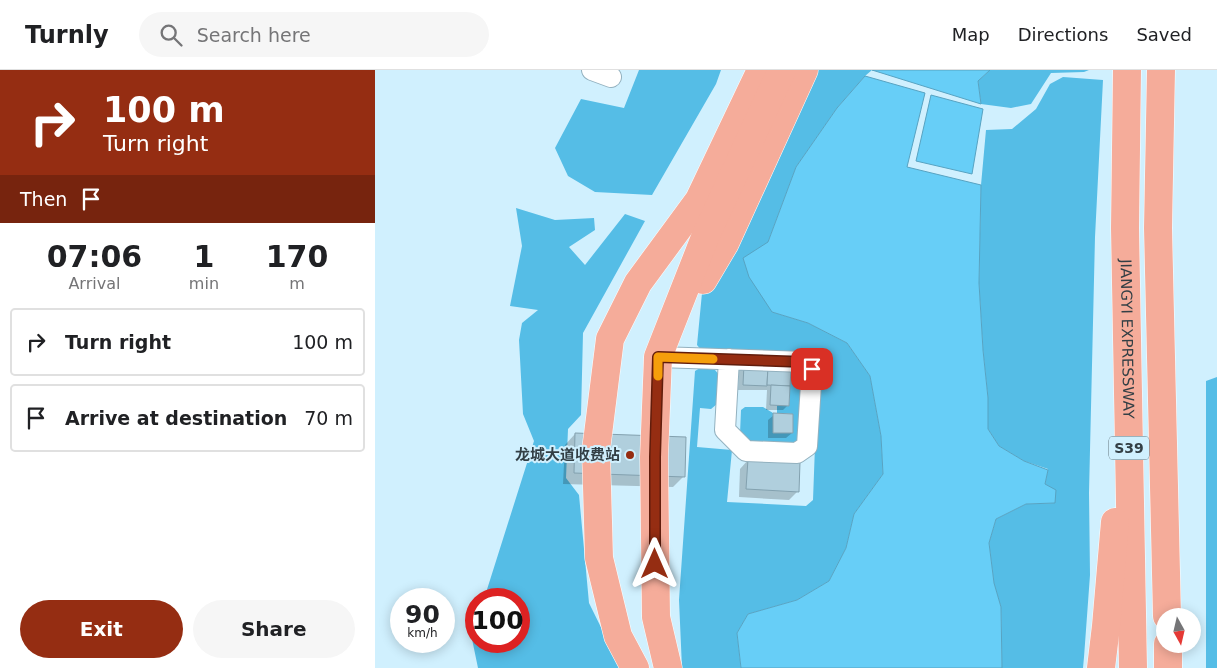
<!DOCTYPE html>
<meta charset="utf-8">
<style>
body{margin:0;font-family:"DejaVu Sans","Noto Sans SC",sans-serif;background:#f6f6f6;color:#202124;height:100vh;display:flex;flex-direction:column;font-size:19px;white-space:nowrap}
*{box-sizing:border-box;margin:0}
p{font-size:16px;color:#757577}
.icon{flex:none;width:28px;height:28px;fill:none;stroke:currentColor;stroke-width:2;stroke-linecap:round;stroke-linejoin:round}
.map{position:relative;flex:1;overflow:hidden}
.drawer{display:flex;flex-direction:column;background:#fff;width:375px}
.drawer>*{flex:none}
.guide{background:#952d12;color:#fff;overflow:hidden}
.needle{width:32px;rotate:172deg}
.buttons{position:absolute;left:781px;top:538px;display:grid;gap:10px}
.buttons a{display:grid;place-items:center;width:45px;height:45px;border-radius:50%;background:#fff;box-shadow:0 2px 12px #0003;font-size:25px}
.speed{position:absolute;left:15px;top:518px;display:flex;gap:10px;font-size:25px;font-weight:700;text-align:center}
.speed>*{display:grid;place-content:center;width:65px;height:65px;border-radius:50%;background:#fff;box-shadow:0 2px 12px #0003;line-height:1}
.speed small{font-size:12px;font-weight:400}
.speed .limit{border:8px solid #d22;background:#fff;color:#111}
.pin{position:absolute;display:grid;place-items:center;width:42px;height:42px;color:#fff;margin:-21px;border-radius:10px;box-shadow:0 2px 8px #0006}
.me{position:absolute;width:55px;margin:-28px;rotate:0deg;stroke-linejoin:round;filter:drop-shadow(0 0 4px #0008)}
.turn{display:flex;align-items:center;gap:18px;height:105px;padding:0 20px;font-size:22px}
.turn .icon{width:65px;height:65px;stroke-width:2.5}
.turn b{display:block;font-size:35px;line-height:42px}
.then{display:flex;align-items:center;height:48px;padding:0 20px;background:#0003;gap:10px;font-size:19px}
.eta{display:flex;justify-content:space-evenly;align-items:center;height:85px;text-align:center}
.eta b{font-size:30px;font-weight:700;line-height:35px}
.primary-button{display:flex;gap:10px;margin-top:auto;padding:10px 20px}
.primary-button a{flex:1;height:58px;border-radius:30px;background:#952d12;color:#fff;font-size:20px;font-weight:700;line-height:58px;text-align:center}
.primary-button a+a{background:#f6f6f6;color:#202124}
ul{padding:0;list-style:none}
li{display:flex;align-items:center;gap:15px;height:68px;margin:0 10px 8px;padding:0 10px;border:2px solid #e0e0e0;border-radius:5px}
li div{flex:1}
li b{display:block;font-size:19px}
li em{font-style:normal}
header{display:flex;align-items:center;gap:30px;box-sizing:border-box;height:70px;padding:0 25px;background:#fff;border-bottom:1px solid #e0e0e0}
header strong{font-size:24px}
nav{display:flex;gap:28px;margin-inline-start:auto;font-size:18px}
.search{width:350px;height:45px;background:#f6f6f6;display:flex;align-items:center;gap:12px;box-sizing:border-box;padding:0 18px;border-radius:28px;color:#757577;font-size:19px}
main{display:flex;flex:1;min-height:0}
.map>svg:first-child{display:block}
.forest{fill:#55bde6}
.water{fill:#67cef7;stroke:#57a3c2}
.shadow{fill:#0003}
.building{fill:#b0cfdd;stroke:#83a1af}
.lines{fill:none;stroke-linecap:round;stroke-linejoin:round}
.minor-casing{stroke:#93b1bf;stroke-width:22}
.highway-casing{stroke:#fff;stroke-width:29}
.minor{stroke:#fff;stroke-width:20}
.highway{stroke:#f5ac9a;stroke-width:28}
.route-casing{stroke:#611d0c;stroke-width:12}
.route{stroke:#952d12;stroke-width:9}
.slow{stroke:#f59e0b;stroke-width:9}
.poi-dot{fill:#952d12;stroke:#d0f0fe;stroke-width:2}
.labels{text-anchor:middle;stroke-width:4;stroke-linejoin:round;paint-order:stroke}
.shield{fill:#d0f0fe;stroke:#62747c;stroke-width:1}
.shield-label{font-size:14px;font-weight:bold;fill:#333f45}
.street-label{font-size:15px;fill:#333f45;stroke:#d0f0fe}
.poi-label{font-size:15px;font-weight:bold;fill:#333f45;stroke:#d0f0fe;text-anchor:end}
</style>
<header>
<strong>Turnly</strong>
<div class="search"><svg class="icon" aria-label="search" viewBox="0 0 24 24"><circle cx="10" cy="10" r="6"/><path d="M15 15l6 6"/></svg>Search here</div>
<nav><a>Map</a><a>Directions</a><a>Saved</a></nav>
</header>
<main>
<section class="drawer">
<div class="guide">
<div class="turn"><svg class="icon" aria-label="right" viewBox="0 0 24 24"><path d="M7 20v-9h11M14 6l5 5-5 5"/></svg><div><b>100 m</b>Turn right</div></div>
<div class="then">Then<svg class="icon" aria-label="arrive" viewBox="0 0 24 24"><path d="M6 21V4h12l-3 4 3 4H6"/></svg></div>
</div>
<div class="eta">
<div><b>07:06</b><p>Arrival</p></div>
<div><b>1</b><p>min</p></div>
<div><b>170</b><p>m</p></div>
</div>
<ul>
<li><svg class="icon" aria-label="right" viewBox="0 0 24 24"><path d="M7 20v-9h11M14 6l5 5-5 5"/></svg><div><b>Turn right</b></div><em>100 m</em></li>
<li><svg class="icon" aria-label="arrive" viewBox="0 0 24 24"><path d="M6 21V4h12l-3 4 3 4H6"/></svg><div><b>Arrive at destination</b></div><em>70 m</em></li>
</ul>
<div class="primary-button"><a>Exit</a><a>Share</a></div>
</section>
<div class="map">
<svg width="842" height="598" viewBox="0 0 842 598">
<rect width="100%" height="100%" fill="#d0f0fe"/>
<g class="forest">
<path d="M264,0h82l-5,14 -64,111 -57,-3 -27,-16 -13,-28 26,-49 43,9z"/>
<path d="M439,0h58l-7,6 -28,32 -41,59 -28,75 4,70 36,11 39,20 23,33 11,60 2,38 -29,40 -8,34 -17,33 -32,19 -49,14 -11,19 4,35h-59l-3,-68 16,-229 5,-3 15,2 5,6 -3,28 -6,5 -11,-1 -3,39 35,3 -5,52 79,4 7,-6 5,-135 -115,-13 -6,-7 5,-52z"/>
<path d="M615,0h99l-5,2 -33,1 -20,31 -20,4 -30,-4 -3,-23z"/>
<path d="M688,7l40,3 -8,157 -6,256 1,82 -6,82 -1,11h-81l-1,-61 -7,-23 -5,-41 7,-24 30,-15 29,-1 -10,-19 3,-15 -24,-8 -25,-15 -11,-17v-31l-5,-48 -4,-67 2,-98 5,-55 26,-1 24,-20 14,-25z"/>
<path d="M141,138l39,12 39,-2 1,12 -26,17 16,18 40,-51 20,7 -62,112 -2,82 -13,14 -2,49 13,17 10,108 32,65h-143l-6,-29 4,-15v17h43v-42h-35l50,-158 -11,-27 -4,-74 3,-17 16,-13 -28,-4 12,-60z"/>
<path d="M416,300l14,1 -3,67 -7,5 -47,-2 -8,-7 1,-24 4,-3h18l10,6v20h20v-19l-16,-1v-8h12z"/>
<path d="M842,307v291h-11v-287z"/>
</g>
<g class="water">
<path d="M497,0h118l-12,11 3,23z"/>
<path d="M490,6l60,17 -18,74 74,18 -2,98 4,67 5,48v31l11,17 25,15 24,9 -3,14 11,6 -1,13 -29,1 -30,15 -7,24 5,40 7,24 1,61h-261l-4,-35 11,-19 49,-14 32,-19 17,-33 8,-34 29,-40 -2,-38 -11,-60 -23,-33 -39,-20 -36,-11 -23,-35 -6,-19 25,-16 28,-75 41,-59z"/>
<path d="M556,25l52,14 -11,65 -56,-13z"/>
</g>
<g class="shadow">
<path d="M369,295l23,3 21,37 -5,5h-17l1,-20h-29l1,-19z"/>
<path d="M399,345l18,18 -6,5h-18v-18z"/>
<path d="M200,364l108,43 -10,10 -110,-3 2,-39z"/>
<path d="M373,390l49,32 -8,8 -50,-3 1,-28z"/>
</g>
<g class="building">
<path d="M369,294l24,1 -1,21 -24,-1z"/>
<path d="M393,297l23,2 -1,17 -23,-1z"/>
<path d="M396,315l19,1 -1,20 -19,-1z"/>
<path d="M398,343l20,1v19h-20z"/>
<path d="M200,363l111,4 -1,40 -111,-4z"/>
<path d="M373,389l52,3 -1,30 -53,-3z"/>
</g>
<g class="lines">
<g class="minor-casing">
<g id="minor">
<path d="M217,0l19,7"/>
<path d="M283,287l147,5 7,7 -5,77 -10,7 -51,-2 -21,-21 4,-71"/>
</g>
</g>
<g class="highway-casing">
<g id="highway">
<path id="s1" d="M752,0l-2,158 8,440"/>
<path d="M786,0l-3,158 9,388"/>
<path d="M328,210l22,-37 79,-173"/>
<path d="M793,574v24"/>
<path d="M260,598l-17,-32 -19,-78 -3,-108 14,-111 28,-56 61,-83 62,-130"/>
<path d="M293,598l-12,-51 -2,-160 4,-100 48,-122 76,-165"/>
<path d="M726,598l5,-42 9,-104"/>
</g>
</g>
<use href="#minor" class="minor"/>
<use href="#highway" class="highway"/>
</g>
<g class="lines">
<g class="route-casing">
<path id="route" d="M280,494v-107l3,-100 147,5 7,7"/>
</g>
<use href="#route" class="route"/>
<path class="slow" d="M283,306v-19l55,2"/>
</g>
<circle class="poi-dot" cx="255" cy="385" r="5"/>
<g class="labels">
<rect class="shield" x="734" y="366.5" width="40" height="23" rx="4"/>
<g class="shield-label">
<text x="754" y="383">S39</text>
</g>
<g class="street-label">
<text dy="5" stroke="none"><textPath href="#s1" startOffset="269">JIANGYI EXPRESSWAY</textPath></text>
</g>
<g class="poi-label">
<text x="245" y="390">龙城大道收费站</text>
</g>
</g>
</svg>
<div class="buttons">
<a><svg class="needle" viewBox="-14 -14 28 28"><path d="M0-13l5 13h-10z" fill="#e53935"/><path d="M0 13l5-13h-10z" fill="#757577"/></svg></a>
</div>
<div class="speed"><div>90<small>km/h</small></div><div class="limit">100</div></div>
<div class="pin" style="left:437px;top:299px;background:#d93025"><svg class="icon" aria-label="arrive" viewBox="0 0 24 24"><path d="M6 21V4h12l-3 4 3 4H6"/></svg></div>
<svg class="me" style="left:280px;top:494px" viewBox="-20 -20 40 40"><path d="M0-17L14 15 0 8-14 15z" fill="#952d12" stroke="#fff" stroke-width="4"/></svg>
</div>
</main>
